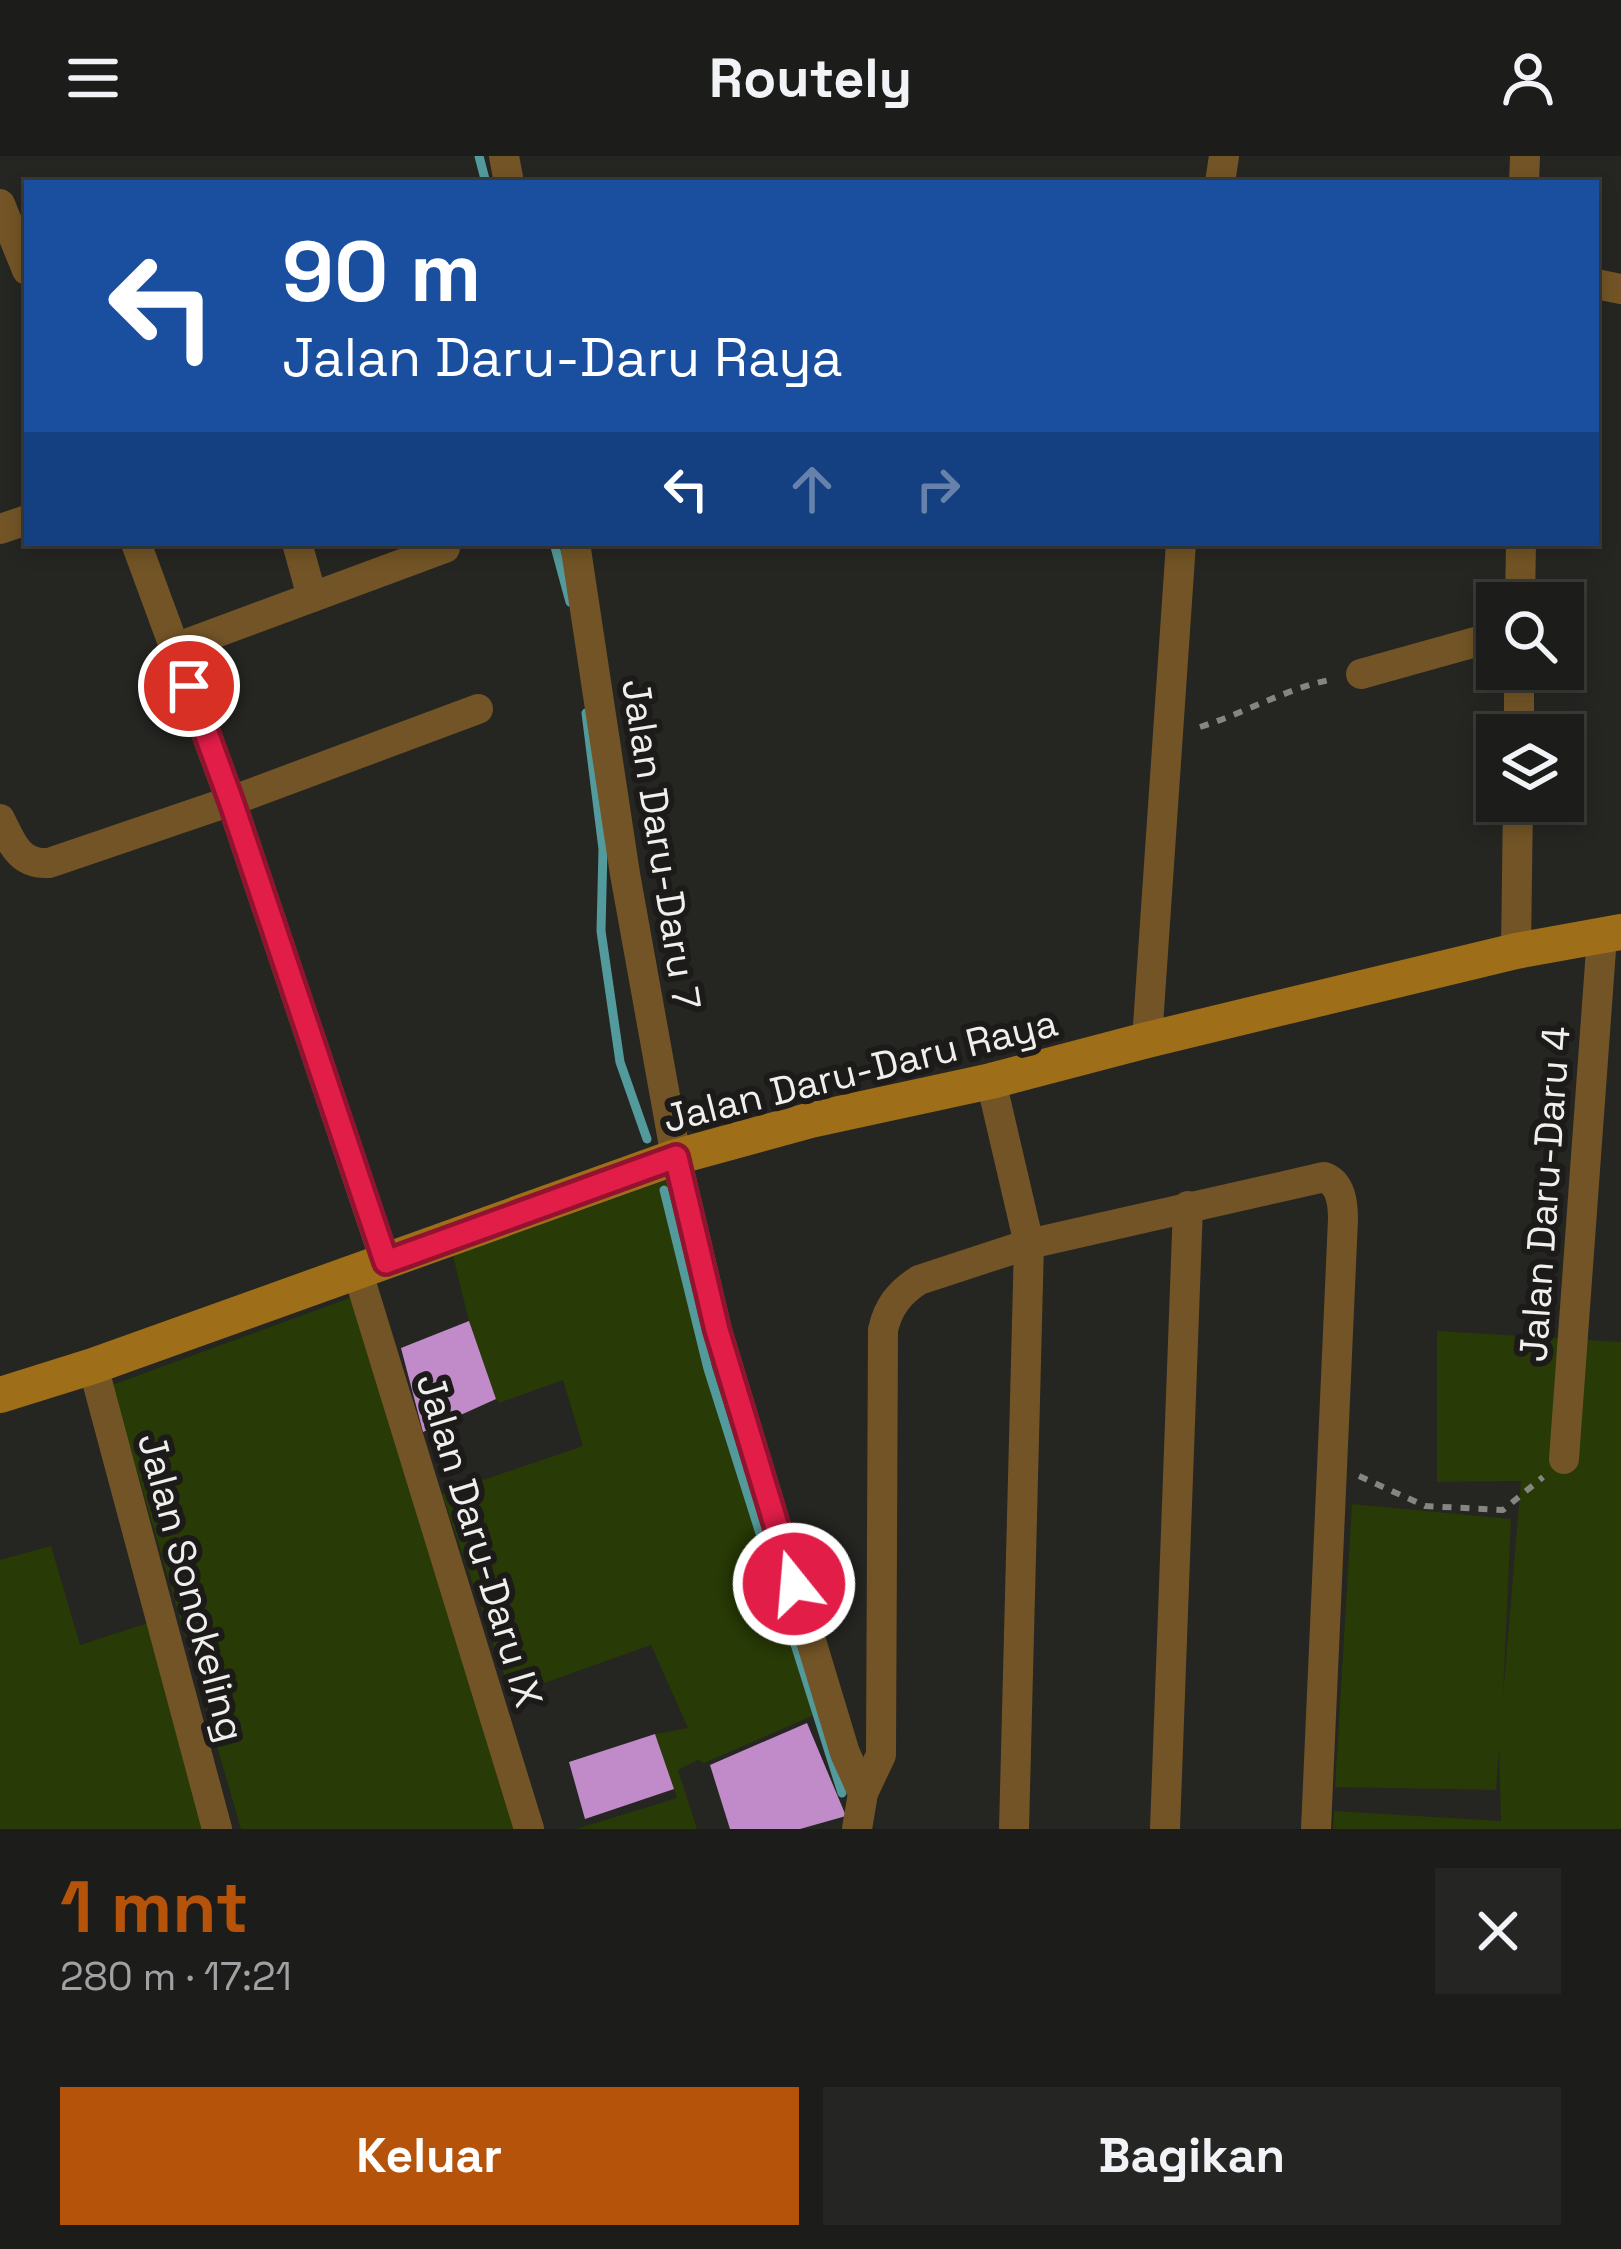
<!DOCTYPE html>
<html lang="id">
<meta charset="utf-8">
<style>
body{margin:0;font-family:"Space Grotesk",sans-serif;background:#252523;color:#f1f3f6;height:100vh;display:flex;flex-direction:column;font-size:45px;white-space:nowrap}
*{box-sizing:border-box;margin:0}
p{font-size:39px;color:#a0a1a2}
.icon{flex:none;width:66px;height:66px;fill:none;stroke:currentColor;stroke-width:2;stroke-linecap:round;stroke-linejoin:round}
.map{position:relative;height:1673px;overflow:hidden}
.panel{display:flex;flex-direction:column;background:#1c1c1a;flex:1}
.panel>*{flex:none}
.guide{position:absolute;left:24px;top:24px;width:1575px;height:366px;border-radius:0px;box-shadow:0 6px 18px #0003,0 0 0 3px #3a3a39;background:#1a4fa0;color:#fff;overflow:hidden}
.tools{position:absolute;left:1476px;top:426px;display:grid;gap:24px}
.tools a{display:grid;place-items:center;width:108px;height:108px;border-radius:0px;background:#1c1c1a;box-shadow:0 6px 18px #0003,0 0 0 3px #3a3a39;font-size:60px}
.pin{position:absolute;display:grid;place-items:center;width:102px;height:102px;color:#fff;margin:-51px;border:6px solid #fff;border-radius:50%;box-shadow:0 3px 12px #0007}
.me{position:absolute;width:132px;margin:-66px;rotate:343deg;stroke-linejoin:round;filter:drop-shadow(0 0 9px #0008)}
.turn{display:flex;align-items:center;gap:42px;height:252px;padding:0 60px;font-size:54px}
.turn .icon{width:156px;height:156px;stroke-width:2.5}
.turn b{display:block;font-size:84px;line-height:102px}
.lanes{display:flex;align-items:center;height:114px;padding:0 60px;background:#0003;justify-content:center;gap:60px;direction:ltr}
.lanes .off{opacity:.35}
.round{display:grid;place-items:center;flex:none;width:126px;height:126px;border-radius:0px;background:#252523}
.summary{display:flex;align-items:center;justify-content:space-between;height:204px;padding:0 60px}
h1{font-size:72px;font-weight:700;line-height:90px;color:#b45309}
.button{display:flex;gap:24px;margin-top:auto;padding:24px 60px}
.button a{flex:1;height:138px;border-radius:0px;background:#b45309;color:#fff;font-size:48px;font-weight:700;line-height:138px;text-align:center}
.button a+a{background:#252523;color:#f1f3f6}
header{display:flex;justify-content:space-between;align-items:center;height:156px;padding:0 60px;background:#1c1c1a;font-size:54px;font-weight:700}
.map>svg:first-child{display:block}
.green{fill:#283a05}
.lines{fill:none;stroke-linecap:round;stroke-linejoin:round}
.stream{stroke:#539a9c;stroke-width:9}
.building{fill:#c08bc8}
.path{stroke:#858582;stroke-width:6;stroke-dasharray:9 9;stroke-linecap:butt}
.street{stroke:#725426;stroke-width:30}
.secondary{stroke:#9e6e19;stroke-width:36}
.route-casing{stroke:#92132f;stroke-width:30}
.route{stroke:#e11d48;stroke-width:21}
.labels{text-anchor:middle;stroke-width:12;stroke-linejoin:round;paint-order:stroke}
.street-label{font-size:39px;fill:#efefed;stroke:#1c1b19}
</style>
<header><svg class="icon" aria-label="menu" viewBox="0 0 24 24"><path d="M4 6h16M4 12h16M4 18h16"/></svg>Routely<svg class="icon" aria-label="person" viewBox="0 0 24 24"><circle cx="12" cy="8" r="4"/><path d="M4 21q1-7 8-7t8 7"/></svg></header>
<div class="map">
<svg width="1621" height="1673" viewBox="0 0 1621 1673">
<rect width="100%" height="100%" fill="#252522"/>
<g class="green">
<path d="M667,1024l152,533 -115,50 -6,-3 -20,10 19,59h-121l101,-31 -22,-64 33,-6 -37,-83 -140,50 -69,-201 141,-48 -20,-66 -64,23 -3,-4 -27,-78 -16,-65z"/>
<path d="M355,1140l168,533h-282l-129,-444z"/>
<path d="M1437,1175l184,11v487h-288l1,-18 167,10 -2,-72 -3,41 -161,-3 17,-283 159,15 -8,177 18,-215 -84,1z"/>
<path d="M51,1390l29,99 71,-23 58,207h-209v-269z"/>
</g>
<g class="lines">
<g class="stream">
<path d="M479,0l7,27"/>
<path d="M554,387l16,59"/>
<path d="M586,557l17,136 -2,82 19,131 27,77"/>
<path d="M664,1034l44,179 134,424"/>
</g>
</g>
<g class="building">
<path d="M469,1165l27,78 -73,33 -22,-84z"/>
<path d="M807,1567l39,93 -46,13h-70l-20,-64z"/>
<path d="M655,1578l19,55 -89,30 -16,-57z"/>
</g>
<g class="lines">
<g class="path">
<path d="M1200,571c45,-14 87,-39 134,-48"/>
<path d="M1359,1320l66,30 78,4 40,-33"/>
</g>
<g class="street">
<path d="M504,0l5,27"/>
<path d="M1220,27l4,-27"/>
<path d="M1524,27l1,-27"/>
<path d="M0,48l27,66"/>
<path d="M1596,128l25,5"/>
<path d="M0,373l27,-9"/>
<path d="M136,387l95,258 155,462"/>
<path d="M297,387l15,54"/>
<path d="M575,387l50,331 51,283 41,173 128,423 18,40"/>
<path d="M1520,447l1,-60"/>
<path d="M175,492l270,-100"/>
<path d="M1361,518l136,-38"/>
<path d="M1519,579v-66"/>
<path d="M0,663c12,24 19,46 49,44l182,-62 247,-92"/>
<path d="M1516,795l2,-150"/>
<path d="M1147,884l34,-497"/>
<path d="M991,925l38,163 -15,585"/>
<path d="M358,1117l171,556"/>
<path d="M93,1210l124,463"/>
<path d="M1564,1303l38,-523"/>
<path d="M857,1673l6,-36 18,-38 2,-425c5,-23 16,-37 36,-50l110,-36 295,-67c17,6 19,26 19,42l-27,610"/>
<path d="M1165,1673l23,-623"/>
</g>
<path class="secondary" d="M0,1239l93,-29 583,-209 135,-37 180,-39 156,-41 369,-89 105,-19"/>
</g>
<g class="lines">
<g class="route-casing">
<path id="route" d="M189,530l42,115 155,461 290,-105 41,173 77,254"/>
</g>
<use href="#route" class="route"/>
</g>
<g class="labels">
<g class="street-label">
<text transform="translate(662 688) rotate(81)" y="14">Jalan Daru-Daru 7</text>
<text transform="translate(860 914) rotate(-14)" y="14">Jalan Daru-Daru Raya</text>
<text transform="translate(1544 1038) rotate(-86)" y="14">Jalan Daru-Daru 4</text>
<text transform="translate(480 1384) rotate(73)" y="14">Jalan Daru-Daru IX</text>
<text transform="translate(192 1431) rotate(75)" y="14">Jalan Sonokeling</text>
</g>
</g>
</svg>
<div class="tools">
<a><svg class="icon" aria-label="search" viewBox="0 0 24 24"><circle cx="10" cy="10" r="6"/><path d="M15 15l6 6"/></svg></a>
<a><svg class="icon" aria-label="layers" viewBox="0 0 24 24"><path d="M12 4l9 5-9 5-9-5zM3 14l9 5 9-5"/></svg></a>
</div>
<div class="pin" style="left:189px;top:530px;background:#d93025"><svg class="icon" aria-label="arrive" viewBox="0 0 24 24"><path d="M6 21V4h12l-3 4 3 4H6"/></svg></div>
<svg class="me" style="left:794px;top:1428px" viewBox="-20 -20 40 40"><circle r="17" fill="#e11d48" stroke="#fff" stroke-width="3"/><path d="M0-11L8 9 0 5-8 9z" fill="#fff"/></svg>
<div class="guide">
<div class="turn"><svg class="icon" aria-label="left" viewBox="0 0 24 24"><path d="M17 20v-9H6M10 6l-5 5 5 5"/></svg><div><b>90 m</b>Jalan Daru-Daru Raya</div></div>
<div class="lanes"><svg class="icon" aria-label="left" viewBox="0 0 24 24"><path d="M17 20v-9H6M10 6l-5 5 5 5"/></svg><svg class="icon off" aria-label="ahead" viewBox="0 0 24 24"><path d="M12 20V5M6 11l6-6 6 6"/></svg><svg class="icon off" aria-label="right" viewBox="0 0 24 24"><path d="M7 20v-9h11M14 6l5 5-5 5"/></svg></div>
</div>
</div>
<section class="panel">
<div class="summary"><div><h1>1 mnt</h1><p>280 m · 17:21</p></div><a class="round"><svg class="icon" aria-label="close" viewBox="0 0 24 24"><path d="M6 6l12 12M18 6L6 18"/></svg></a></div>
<div class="button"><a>Keluar</a><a>Bagikan</a></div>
</section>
